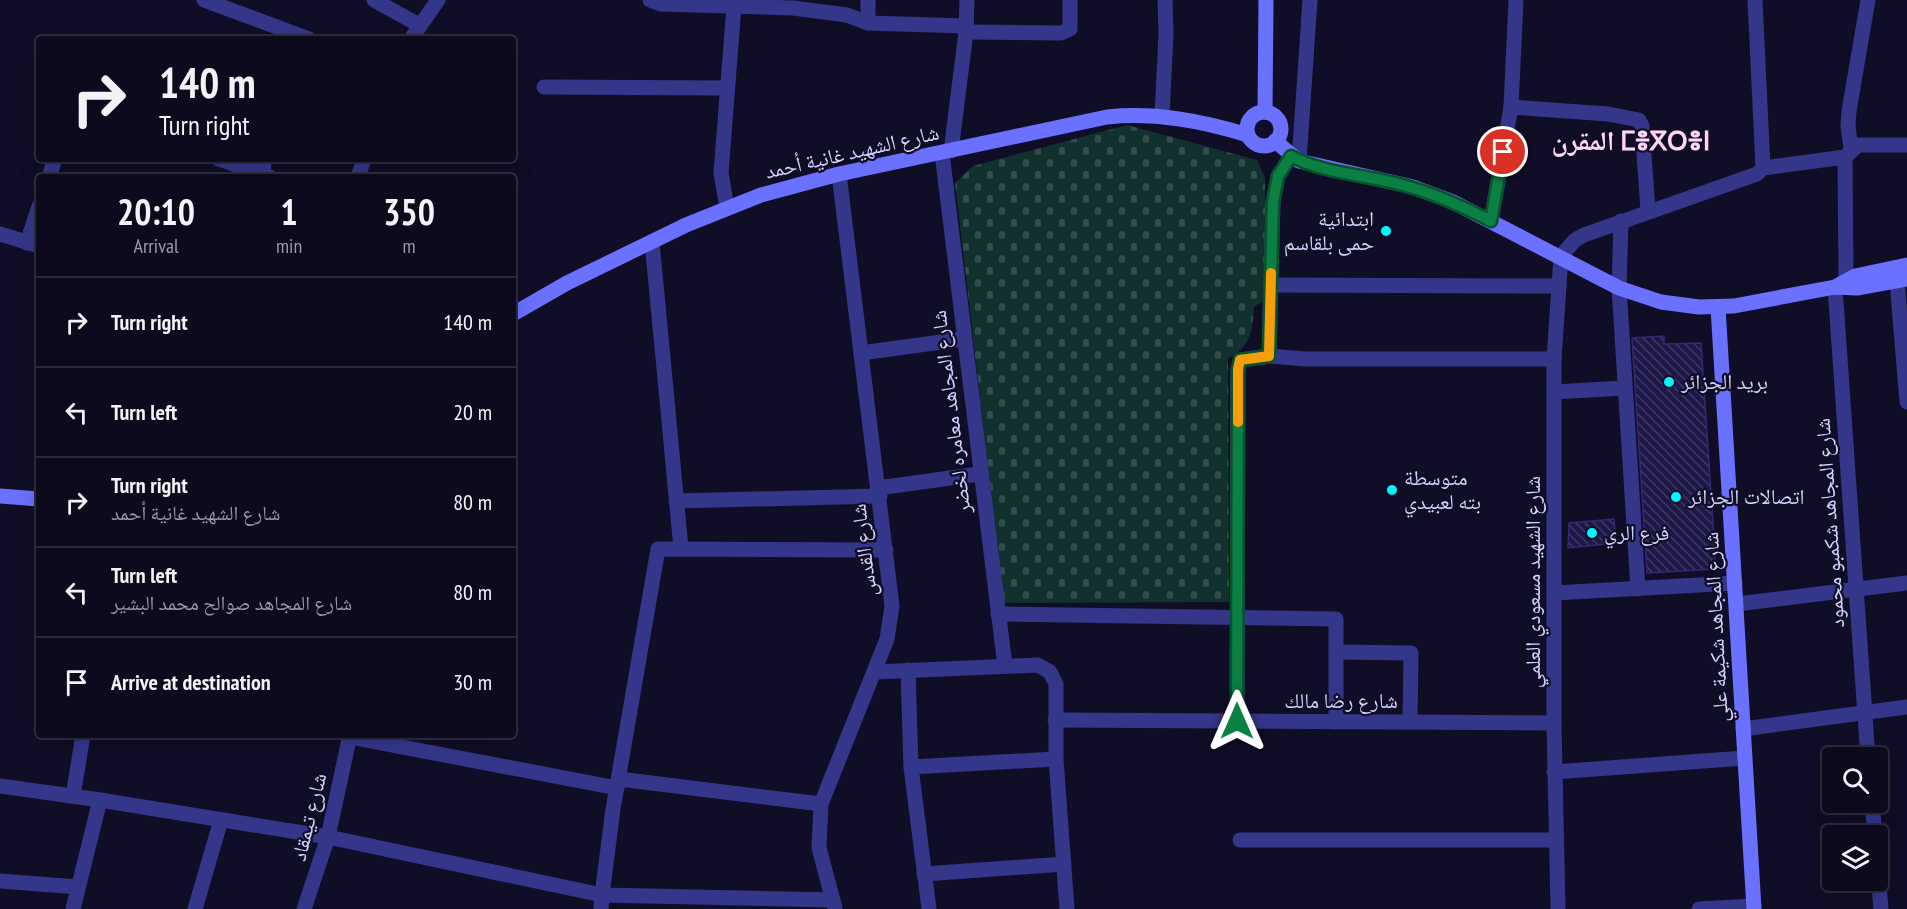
<!DOCTYPE html>
<meta charset="utf-8">
<style>
body{margin:0;font-family:"PT Sans Narrow","Noto Naskh Arabic","Noto Sans Tifinagh",sans-serif;background:#151325;color:#f1f3f6;height:100vh;display:flex;flex-direction:column;font-size:22px;white-space:nowrap}
*{box-sizing:border-box;margin:0}
p{font-size:20px;color:#9a9aa3}
.icon{flex:none;width:33px;height:33px;fill:none;stroke:currentColor;stroke-width:2;stroke-linecap:round;stroke-linejoin:round}
.map{position:relative;flex:1;overflow:hidden}
.panel{position:absolute;left:36px;top:174px;width:480px;height:564px;display:flex;flex-direction:column;background:#0c0a1c;border-radius:6px;box-shadow:0 6px 24px #0002,0 0 0 2px #2c2b3b}
.panel>*{flex:none}
.hud{position:absolute;left:36px;top:36px;width:480px;height:126px;border-radius:6px;box-shadow:0 6px 24px #0002,0 0 0 2px #2c2b3b;background:#0c0a1c;color:#f1f3f6;overflow:hidden}
.buttons{position:absolute;left:1822px;top:747px;display:grid;gap:12px}
.buttons a{display:grid;place-items:center;width:66px;height:66px;border-radius:6px;background:#0c0a1c;box-shadow:0 6px 24px #0002,0 0 0 2px #2c2b3b;font-size:30px}
.pin{position:absolute;display:grid;place-items:center;width:51px;height:51px;color:#fff;margin:-26px;border:3px solid #fff;border-radius:50%;box-shadow:0 2px 6px #0007}
.me{position:absolute;width:66px;margin:-33px;rotate:0deg;stroke-linejoin:round;filter:drop-shadow(0 0 4px #0008)}
.turn{display:flex;align-items:center;gap:21px;height:126px;padding:0 24px;font-size:27px}
.turn .icon{width:78px;height:78px;stroke-width:2.5}
.turn b{display:block;font-size:42px;line-height:51px}
.eta{display:flex;justify-content:space-evenly;align-items:center;height:102px;text-align:center}
.eta b{font-size:36px;font-weight:600;line-height:42px}
ul{padding:0;list-style:none}
li{display:flex;align-items:center;gap:18px;height:90px;padding:0 24px;border-top:2px solid #2c2b3b}
li div{flex:1}
li b{display:block;font-size:22px}
li em{font-style:normal}
.map>svg:first-child{display:block}
.cemetery{fill:url(#cemetery-stones)}
.building{fill:url(#building-back-hatch);stroke:#322877;stroke-width:1.5}
.lines{fill:none;stroke-linecap:round;stroke-linejoin:round}
.minor{stroke:#343789;stroke-width:15}
.tertiary{stroke:#343789;stroke-width:15}
.secondary{stroke:#6a71ff;stroke-width:15}
.route-casing{stroke:#07532c;stroke-width:15}
.route{stroke:#0b8043;stroke-width:10}
.slow{stroke:#f59e0b;stroke-width:10}
.poi-dot{fill:#00f7fe;stroke:#100d26;stroke-width:2}
.labels{text-anchor:middle;stroke-width:4.5;stroke-linejoin:round;paint-order:stroke}
.street-label{font-size:21px;fill:#d4d3ff;stroke:#100d26}
.poi-label{font-size:21px;fill:#d4d3ff;stroke:#100d26;text-anchor:start}
.district-label{font-size:27px;font-weight:bold;fill:#ffd5f3;stroke:#100d26}
</style>
<div class="map">
<svg width="1907" height="909" viewBox="0 0 1907 909">
<defs>
<pattern id="cemetery-stones" width="16" height="16" patternUnits="userSpaceOnUse" patternTransform="scale(1.5)"><rect width="16" height="16" fill="#10312d"/><path d="M2 7V4a2 2 0 0 1 4 0v3zM10 15v-3a2 2 0 0 1 4 0v3z" fill="#324e4c"/></pattern>
<pattern id="building-back-hatch" width="6" height="6" patternUnits="userSpaceOnUse" patternTransform="scale(1.5)"><rect width="6" height="6" fill="#1e1849"/><path d="M-1 5l2 2M0 0l6 6M5-1l2 2" fill="none" stroke="#3e3964"/></pattern>
</defs>
<rect width="100%" height="100%" fill="#100d26"/>
<path class="cemetery" d="M1127,125l130,35 8,17v123l-11,7c-2,25 -3,40 -26,51l1,244 -225,1 -49,-420 18,-17z"/>
<g class="building">
<path d="M1664,336v8l37,-1 15,226 -69,4 -15,-235z"/>
<path d="M1614,519l2,24 -48,5 1,-25z"/>
</g>
<g class="lines">
<g class="minor">
<path d="M204,0l105,39"/>
<path d="M374,0l45,25"/>
<path d="M650,0l11,4 132,4 54,7 21,8 98,3"/>
<path d="M1755,0l8,168"/>
<path d="M868,23v-23"/>
<path d="M966,32l95,1 9,-4v-29"/>
<path d="M411,39l27,-39"/>
<path d="M544,87l182,1"/>
<path d="M1511,107l97,7 31,6 3,6 6,85"/>
<path d="M1162,116l4,-82 -1,-34"/>
<path d="M1851,149l-3,-23 1,-15 19,-111"/>
<path d="M951,151l15,-119 1,-32"/>
<path d="M942,153l63,513"/>
<path d="M1291,156l-13,20 -5,26 -4,154 36,3h249"/>
<path d="M1845,157l1,122"/>
<path d="M219,159l51,18"/>
<path d="M1299,161l11,-161"/>
<path d="M49,177l6,-18"/>
<path d="M263,177l1,-18"/>
<path d="M358,177l6,-18"/>
<path d="M727,208l-6,-35 13,-167"/>
<path d="M1491,221l20,-114 5,-107"/>
<path d="M1621,221l-2,67 19,301"/>
<path d="M0,234l39,12"/>
<path d="M652,242l29,306"/>
<path d="M27,243l12,-37"/>
<path d="M1897,281l10,121"/>
<path d="M1271,285l288,1"/>
<path d="M1835,287l33,471"/>
<path d="M861,353l102,-14"/>
<path d="M1554,392l70,-4"/>
<path d="M878,488l101,-14"/>
<path d="M676,501l204,-5"/>
<path d="M1554,593l181,-10"/>
<path d="M1737,604l170,-21"/>
<path d="M998,614l338,5v103"/>
<path d="M1336,652l75,1 -1,69"/>
<path d="M908,670l3,97 18,142"/>
<path d="M875,672l163,-7 12,7 6,12v75l11,150"/>
<path d="M1055,720l499,3"/>
<path d="M1237,721l1,-352 3,-9 28,-4"/>
<path d="M1743,729l164,-22"/>
<path d="M350,737l267,51"/>
<path d="M911,767l145,-8"/>
<path d="M1554,772l190,-14"/>
<path d="M619,779l202,25"/>
<path d="M73,796l10,-61"/>
<path d="M1872,802l3,34"/>
<path d="M1240,840h316"/>
<path d="M1878,873l3,36"/>
<path d="M924,874l140,-10"/>
<path d="M0,881l78,6"/>
<path d="M833,900l-231,-5 11,-86 45,-260 228,1"/>
<path d="M835,908l-16,-60 2,-44 66,-165 5,-33 -53,-432"/>
<path d="M73,909l27,-109"/>
<path d="M195,909l26,-89"/>
<path d="M304,909l24,-72 22,-102"/>
<path d="M1558,909l-4,-186v-364l7,-103 14,-16 9,-5 173,-61 6,-6 82,-11 13,-12h49"/>
<path d="M1699,909l55,-3"/>
</g>
<path class="tertiary" d="M0,786l100,14 228,37 274,58 -1,14"/>
<g class="secondary">
<path d="M1265,112l1,-112"/>
<circle cx="1264" cy="129" r="17"/>
<path d="M1275,141l24,20 114,26 40,15 166,86 42,14 38,5 35,-1 101,-19 22,1 50,-9"/>
<path d="M1835,287l20,-11 52,-11"/>
<path d="M1718,307l36,602"/>
<path d="M513,314l54,-31 119,-58 75,-30 78,-21 268,-57c49,-5 95,4 141,18"/>
<path d="M0,496l39,3"/>
</g>
</g>
<g class="lines">
<g class="route-casing">
<path id="route" d="M1237,721l1,-352 2,-9 29,-4 4,-154 5,-26 13,-20c28,16 73,19 104,27 34,8 65,22 96,38l12,-69"/>
</g>
<use href="#route" class="route"/>
<path class="slow" d="M1238,422v-53l2,-9 29,-4 2,-83"/>
</g>
<g class="poi-dot">
<circle cx="1386" cy="231" r="6"/>
<circle cx="1669" cy="382" r="6"/>
<circle cx="1392" cy="490" r="6"/>
<circle cx="1676" cy="497" r="6"/>
<circle cx="1592" cy="533" r="6"/>
</g>
<g class="labels">
<g class="street-label">
<text transform="translate(852 152) rotate(-13)" y="7">شارع الشهيد غانية أحمد</text>
<text transform="translate(951 412) rotate(-97)" y="7">شارع المجاهد معامره لخضر</text>
<text transform="translate(1830 523) rotate(-94)" y="7">شارع المجاهد شكمبو محمود</text>
<text transform="translate(864 550) rotate(-97)" y="7">شارع القدس</text>
<text transform="translate(1533 582) rotate(-90)" y="7">شارع الشهيد مسعودي العلمي</text>
<text transform="translate(1716 627) rotate(-93)" y="7">شارع المجاهد شكيمة علي</text>
<text x="1341" y="708">شارع رضا مالك</text>
<text transform="translate(309 817) rotate(-76)" y="7">شارع تيمقاد</text>
</g>
<g class="poi-label">
<text x="1374" y="226" text-anchor="end">ابتدائية<tspan x="1374" dy="24">حمى بلقاسم</tspan></text>
<text x="1681" y="389">بريد الجزائر</text>
<text x="1404" y="485">متوسطة<tspan x="1404" dy="24">بته لعبيدي</tspan></text>
<text x="1688" y="504">اتصالات الجزائر</text>
<text x="1604" y="540">فرع الري</text>
</g>
<g class="district-label">
<text x="1631" y="150">المقرن ⵎⴻⴳⵔⴻⵏ</text>
</g>
</g>
</svg>
<div class="buttons">
<a><svg class="icon" aria-label="search" viewBox="0 0 24 24"><circle cx="10" cy="10" r="6"/><path d="M15 15l6 6"/></svg></a>
<a><svg class="icon" aria-label="layers" viewBox="0 0 24 24"><path d="M12 4l9 5-9 5-9-5zM3 14l9 5 9-5"/></svg></a>
</div>
<div class="pin" style="left:1503px;top:152px;background:#d93025"><svg class="icon" aria-label="arrive" viewBox="0 0 24 24"><path d="M6 21V4h12l-3 4 3 4H6"/></svg></div>
<svg class="me" style="left:1237px;top:721px" viewBox="-20 -20 40 40"><path d="M0-17L14 15 0 8-14 15z" fill="#0b8043" stroke="#fff" stroke-width="4"/></svg>
<div class="hud">
<div class="turn"><svg class="icon" aria-label="right" viewBox="0 0 24 24"><path d="M7 20v-9h11M14 6l5 5-5 5"/></svg><div><b>140 m</b>Turn right</div></div>
</div>
<section class="panel">
<div class="eta">
<div><b>20:10</b><p>Arrival</p></div>
<div><b>1</b><p>min</p></div>
<div><b>350</b><p>m</p></div>
</div>
<ul>
<li><svg class="icon" aria-label="right" viewBox="0 0 24 24"><path d="M7 20v-9h11M14 6l5 5-5 5"/></svg><div><b>Turn right</b></div><em>140 m</em></li>
<li><svg class="icon" aria-label="left" viewBox="0 0 24 24"><path d="M17 20v-9H6M10 6l-5 5 5 5"/></svg><div><b>Turn left</b></div><em>20 m</em></li>
<li><svg class="icon" aria-label="right" viewBox="0 0 24 24"><path d="M7 20v-9h11M14 6l5 5-5 5"/></svg><div><b>Turn right</b><p>شارع الشهيد غانية أحمد</p></div><em>80 m</em></li>
<li><svg class="icon" aria-label="left" viewBox="0 0 24 24"><path d="M17 20v-9H6M10 6l-5 5 5 5"/></svg><div><b>Turn left</b><p>شارع المجاهد صوالح محمد البشير</p></div><em>80 m</em></li>
<li><svg class="icon" aria-label="arrive" viewBox="0 0 24 24"><path d="M6 21V4h12l-3 4 3 4H6"/></svg><div><b>Arrive at destination</b></div><em>30 m</em></li>
</ul>
</section>
</div>
